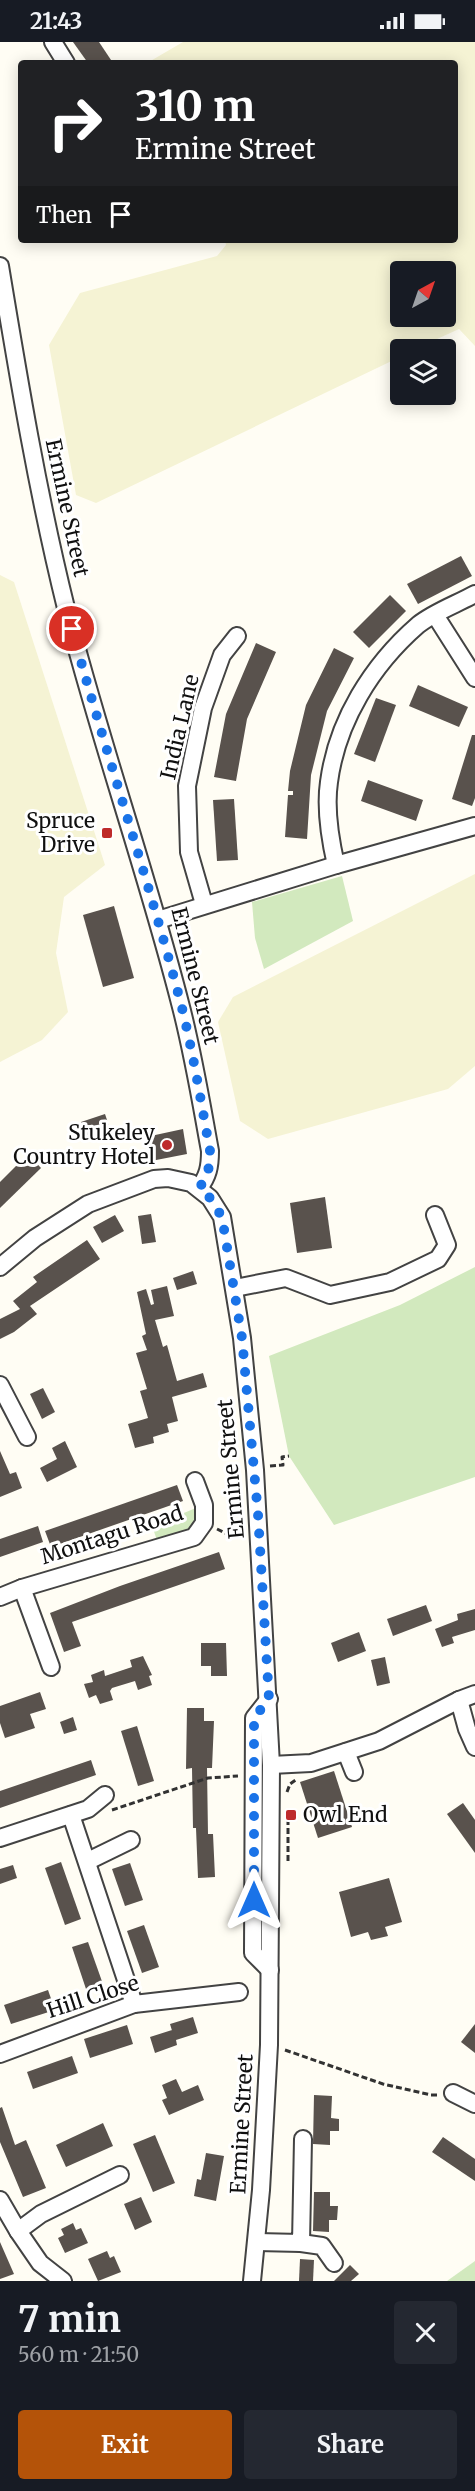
<!DOCTYPE html>
<meta charset="utf-8">
<style>
body{margin:0;font-family:Merriweather,serif;background:#242831;color:#f1f3f6;height:100vh;display:flex;flex-direction:column;font-size:22px;white-space:nowrap}
*{box-sizing:border-box;margin:0}
p{font-size:20px;color:#9ea1a6}
.icon{flex:none;width:33px;height:33px;fill:none;stroke:currentColor;stroke-width:2;stroke-linecap:round;stroke-linejoin:round}
.map{position:relative;height:2239px;overflow:hidden}
.sheet{display:flex;flex-direction:column;background:#171b24;flex:1}
.sheet>*{flex:none}
.guide{position:absolute;left:18px;top:18px;width:440px;height:183px;border-radius:6px;box-shadow:0 3px 15px #0003;background:#202124;color:#fff;overflow:hidden}
.needle{width:39px;rotate:40deg}
.tools{position:absolute;left:390px;top:219px;display:grid;gap:12px}
.tools a{display:grid;place-items:center;width:66px;height:66px;border-radius:6px;background:#171b24;box-shadow:0 3px 15px #0003;font-size:30px}
.pin{position:absolute;display:grid;place-items:center;width:51px;height:51px;color:#fff;margin:-26px;border:3px solid #fff;border-radius:50%;box-shadow:0 2px 6px #0007}
.me{position:absolute;width:66px;margin:-33px;rotate:0deg;stroke-linejoin:round;filter:drop-shadow(0 0 4px #0008)}
.turn{display:flex;align-items:center;gap:21px;height:126px;padding:0 18px;font-size:27px}
.turn .icon{width:78px;height:78px;stroke-width:2.5}
.turn b{display:block;font-size:42px;line-height:51px}
.then{display:flex;align-items:center;height:57px;padding:0 18px;background:#0003;gap:12px;font-size:22px}
.round{display:grid;place-items:center;flex:none;width:63px;height:63px;border-radius:6px;background:#242831}
.head{display:flex;align-items:center;justify-content:space-between;height:102px;padding:0 18px}
h1{font-size:36px;font-weight:700;line-height:45px}
.button{display:flex;gap:12px;margin-top:auto;padding:12px 18px}
.button a{flex:1;height:69px;border-radius:6px;background:#b45309;color:#fff;font-size:24px;font-weight:700;line-height:69px;text-align:center}
.button a+a{background:#242831;color:#f1f3f6}
.status{display:flex;justify-content:space-between;align-items:center;height:42px;padding:0 30px;background:#171b24;direction:ltr}
.status svg{height:16px;fill:currentColor}
.map>svg:first-child{display:block}
.farmland{fill:#f5f3d4;fill-rule:evenodd}
.green{fill:#d2e9be}
.building{fill:#59524d}
.lines{fill:none;stroke-linecap:round;stroke-linejoin:round}
.minor-casing{stroke:#434343;stroke-width:20}
.path{stroke:#323232;stroke-width:3;stroke-dasharray:6 3;stroke-linecap:butt}
.minor{stroke:#fff;stroke-width:16}
.route{stroke:#1a73e8;stroke-width:10;stroke-dasharray:0 18}
.poi-dot{fill:#be2b2c;stroke:#fff;stroke-width:2}
.labels{text-anchor:middle;stroke-width:6;stroke-linejoin:round;paint-order:stroke}
.street-label{font-size:21px;fill:#101010;stroke:#fff}
.poi-label{font-size:21px;fill:#101010;stroke:#fff;text-anchor:end}
</style>
<div class="status"><b>21:43</b><svg viewBox="0 0 49 12"><path d="M0 12V9h3v3zM5 12V6h3v6zM10 12V3h3v9zM15 12V0h3v12zM26 1h20v11H26zM47 4h2v5h-2z"/></svg></div>
<div class="map">
<svg width="475" height="2239" viewBox="0 0 475 2239">
<rect width="100%" height="100%" fill="#fffdf4"/>
<g class="farmland">
<path d="M183,0h292v304l-16,-17 -44,20 -15,1v7l-304,146 -20,-8 -27,-150 31,-52 137,-37 9,-11 -1,-5h229v-177h-307zM400,230h46v44h-46z"/>
<path d="M0,533l14,7 91,283 -41,32 -8,56 12,59 -26,28 -42,22z"/>
<path d="M475,832v192l-27,23 -180,50 -28,-18 -22,-99 15,-25z"/>
</g>
<g class="green">
<path d="M342,834l11,45 -89,48 -9,-31 -3,-36z"/>
<path d="M475,1225v210l-141,48 -45,-69 -20,-100 131,-51z"/>
<path d="M196,1466l1,15 -6,8 -33,12 -6,-17z"/>
<path d="M475,2219v20h-28z"/>
</g>
<g class="building">
<path d="M73,0h26l14,21h-25z"/>
<path d="M461,514l11,20 -54,28 -11,-20z"/>
<path d="M390,553l16,16 -37,37 -16,-16z"/>
<path d="M256,601l20,9 -29,67 -11,62 -22,-4 12,-63z"/>
<path d="M334,606l20,10 -27,53 -16,64 -4,64 -22,-2 3,-42h5v-4h-5l2,-20 16,-66z"/>
<path d="M418,643l50,22 -9,20 -50,-21z"/>
<path d="M376,656l20,7 -21,57 -21,-8z"/>
<path d="M472,693h3v63l-3,8 -20,-7z"/>
<path d="M368,738l55,20 -7,21 -55,-20z"/>
<path d="M234,757l4,61 -21,1 -4,-61z"/>
<path d="M114,864l20,72 -31,9 -20,-72z"/>
<path d="M105,1072l6,18 -24,8 -6,-18z"/>
<path d="M183,1087l4,25 -36,7 -5,-24z"/>
<path d="M28,1112l13,14 -41,40v-26z"/>
<path d="M325,1155l7,51 -35,5 -7,-50z"/>
<path d="M151,1172l5,28 -14,2 -4,-28z"/>
<path d="M115,1173l9,16 -22,12 -9,-16z"/>
<path d="M87,1198l13,19 -70,47 7,8 -23,18 -14,7v-20l20,-10 -7,-8 24,-19 -4,-5z"/>
<path d="M193,1229l4,13 -20,6 -4,-12z"/>
<path d="M167,1244l7,30 -19,4 8,27 4,-2 10,36 26,-8 4,14 -35,10 6,24 -11,3 2,8 -16,5 1,6 -19,5 -7,-24 20,-6 -8,-27 7,-2 -11,-36 11,-3 -5,-14 4,-2 -9,-42 9,-3 5,16 3,-1 -3,-14z"/>
<path d="M43,1346l12,24 -13,7 -12,-25z"/>
<path d="M65,1399l12,26 -30,15 -7,-14 17,-9 -5,-11z"/>
<path d="M0,1409l10,23 6,-2 6,16 -22,9z"/>
<path d="M177,1443l6,16 -132,46 -6,-16z"/>
<path d="M38,1484l5,16 -43,15v-18z"/>
<path d="M219,1510l6,17 -153,53 9,24 -17,6 -14,-39 70,-27z"/>
<path d="M426,1563l6,16 -39,15 -6,-17z"/>
<path d="M475,1567v21l-23,7 2,6 -12,4 -7,-18 23,-9 -1,-6z"/>
<path d="M359,1590l7,19 -28,11 -7,-19z"/>
<path d="M201,1601h25l1,33h-16v-10h-10z"/>
<path d="M143,1614l9,19 -3,1 3,9 -14,5 -3,-9 -23,7 -2,3 3,9 -13,4 -4,-9 -7,3 -5,-14 9,-2 -2,-7 13,-5 1,6 27,-9 -2,-7z"/>
<path d="M385,1615l5,26 -13,3 -6,-26z"/>
<path d="M40,1650l6,17 -16,5 5,14 -30,10 -5,-15v-17z"/>
<path d="M187,1666h17v13h10l-2,47h-5l1,66h5l2,43 -17,1 -2,-50h-3l-1,-60 -6,1z"/>
<path d="M73,1675l4,13 -13,4 -4,-12z"/>
<path d="M137,1684l17,55 -16,5 -17,-55z"/>
<path d="M91,1718l5,15 -96,33v-17z"/>
<path d="M334,1729l18,56 -34,11 -18,-56z"/>
<path d="M463,1761l12,17v33l-28,-39z"/>
<path d="M61,1820l20,57 -16,6 -20,-57z"/>
<path d="M130,1821l13,37 -18,6 -13,-37z"/>
<path d="M13,1823l4,13 -17,6v-15z"/>
<path d="M389,1836l13,44 -17,5 3,9 -17,4 -3,-8 -17,5 -12,-45z"/>
<path d="M144,1883l15,42 -17,6 -15,-42z"/>
<path d="M88,1900l16,45 -17,5 -15,-45z"/>
<path d="M48,1948l7,20 -44,14 -7,-19z"/>
<path d="M193,1975l5,16 -22,7 1,5 -22,8 -5,-16 22,-7 1,4 -3,-10z"/>
<path d="M475,1982v29l-14,-11z"/>
<path d="M127,1983l6,19 -43,14 -6,-19z"/>
<path d="M72,2014l6,17 -45,16 -6,-17z"/>
<path d="M176,2037l6,13 16,-7 6,15 -35,15 -7,-15 5,-2 -5,-13z"/>
<path d="M314,2053l18,1 -1,22 8,1v12h-9v14l-17,-1z"/>
<path d="M2,2065l13,38 11,-5 20,48 -23,9 -23,-55v-34z"/>
<path d="M103,2081l10,23 -47,21 -10,-22z"/>
<path d="M155,2093l20,48 -22,9 -20,-48z"/>
<path d="M443,2095l32,22v22l-43,-29z"/>
<path d="M206,2111l18,3 -8,45 -22,-5 3,-17 4,1z"/>
<path d="M314,2150h16v14h8l-1,14h-8v12l-16,-1z"/>
<path d="M141,2155l11,25 -17,8 -11,-26z"/>
<path d="M73,2181l3,7 5,-2 7,15 -23,10 -7,-15 6,-3 -3,-6z"/>
<path d="M0,2200l14,32 -14,5z"/>
<path d="M107,2209l3,7 4,-2 7,16 -23,9 -10,-22z"/>
<path d="M300,2217l14,1 -1,21h-14z"/>
<path d="M350,2223l9,9 -8,7h-17z"/>
</g>
<g class="lines">
<g class="minor-casing">
<g id="minor">
<path d="M53,0l13,21"/>
<path d="M0,224c19,115 38,229 66,342 34,133 80,262 114,395 13,49 21,99 30,148 0,16 -2,25 -11,37"/>
<path d="M435,573l40,63"/>
<path d="M336,823c-6,-26 -11,-56 -7,-83 8,-61 43,-117 89,-157 16,-13 39,-21 57,-31"/>
<path d="M204,862l-15,-52 -2,-66 16,-78 19,-53 15,-19"/>
<path d="M158,878l178,-55 139,-39"/>
<path d="M0,1225l35,-29 53,-34 66,-25 14,-1 23,5 19,15 12,19 20,121 13,132 16,295 -2,280 -8,145 -9,91"/>
<path d="M235,1246l51,-10 44,17 60,-13 48,-23 9,-14 -12,-30"/>
<path d="M0,1343l27,52"/>
<path d="M22,1546l29,79"/>
<path d="M0,1555l22,-9 172,-51 10,-14v-18l-9,-24"/>
<path d="M269,1657l-15,19 -1,235 17,17"/>
<path d="M459,1658l8,29 8,18"/>
<path d="M346,1710l8,20"/>
<path d="M271,1723l40,-2 68,-22 80,-41 16,-6"/>
<path d="M71,1773l63,189"/>
<path d="M0,1796l88,-29 17,-14"/>
<path d="M88,1819l43,-21"/>
<path d="M0,2012l134,-50 105,-12"/>
<path d="M453,2051l22,11"/>
<path d="M0,2158l18,31 22,32 23,18"/>
<path d="M18,2189l23,-17 79,-39"/>
<path d="M257,2200l44,1 2,-104"/>
<path d="M301,2201l21,3 12,17"/>
</g>
</g>
<g class="path">
<path d="M270,1424l13,-1 -1,-8 7,-1"/>
<path d="M217,1487l12,6 16,-1"/>
<path d="M287,1750l3,-8 7,-5"/>
<path d="M112,1768l96,-32 30,-2"/>
<path d="M288,1819v-50"/>
<path d="M285,2008l98,34 48,11h8"/>
</g>
<use href="#minor" class="minor"/>
</g>
<g class="lines">
<path class="route" d="M72,587c34,125 76,249 109,375 12,48 20,98 29,147 0,16 -2,25 -11,37l11,10 12,19 20,121 16,176 11,185 -15,19v182"/>
</g>
<g class="poi-dot">
<rect x="101" y="785" width="12" height="12" rx="3"/>
<circle cx="167" cy="1103" r="6"/>
<rect x="285" y="1767" width="12" height="12" rx="3"/>
</g>
<g class="labels">
<g class="street-label">
<text transform="translate(67 466) rotate(78)" y="7">Ermine Street</text>
<text transform="translate(180 685) rotate(-77)" y="7">India Lane</text>
<text transform="translate(195 934) rotate(76)" y="7">Ermine Street</text>
<text transform="translate(231 1427) rotate(-95)" y="7">Ermine Street</text>
<text transform="translate(112 1493) rotate(-18)" y="7">Montagu Road</text>
<text transform="translate(93 1955) rotate(-18)" y="7">Hill Close</text>
<text transform="translate(242 2082) rotate(-87)" y="7">Ermine Street</text>
</g>
<g class="poi-label">
<text x="95" y="786">Spruce<tspan x="95" dy="24">Drive</tspan></text>
<text x="155" y="1098">Stukeley<tspan x="155" dy="24">Country Hotel</tspan></text>
<text x="303" y="1780" text-anchor="start">Owl End</text>
</g>
</g>
</svg>
<div class="tools">
<a><svg class="needle" viewBox="-14 -14 28 28"><path d="M0-13l5 13h-10z" fill="#e53935"/><path d="M0 13l5-13h-10z" fill="#9ea1a6"/></svg></a>
<a><svg class="icon" aria-label="layers" viewBox="0 0 24 24"><path d="M12 4l9 5-9 5-9-5zM3 14l9 5 9-5"/></svg></a>
</div>
<div class="pin" style="left:72px;top:587px;background:#d93025"><svg class="icon" aria-label="arrive" viewBox="0 0 24 24"><path d="M6 21V4h12l-3 4 3 4H6"/></svg></div>
<svg class="me" style="left:254px;top:1858px" viewBox="-20 -20 40 40"><path d="M0-17L14 15 0 8-14 15z" fill="#1a73e8" stroke="#fff" stroke-width="4"/></svg>
<div class="guide">
<div class="turn"><svg class="icon" aria-label="right" viewBox="0 0 24 24"><path d="M7 20v-9h11M14 6l5 5-5 5"/></svg><div><b>310 m</b>Ermine Street</div></div>
<div class="then">Then<svg class="icon" aria-label="arrive" viewBox="0 0 24 24"><path d="M6 21V4h12l-3 4 3 4H6"/></svg></div>
</div>
</div>
<section class="sheet">
<div class="head"><div><h1>7 min</h1><p>560 m · 21:50</p></div><a class="round"><svg class="icon" aria-label="close" viewBox="0 0 24 24"><path d="M6 6l12 12M18 6L6 18"/></svg></a></div>
<div class="button"><a>Exit</a><a>Share</a></div>
</section>
